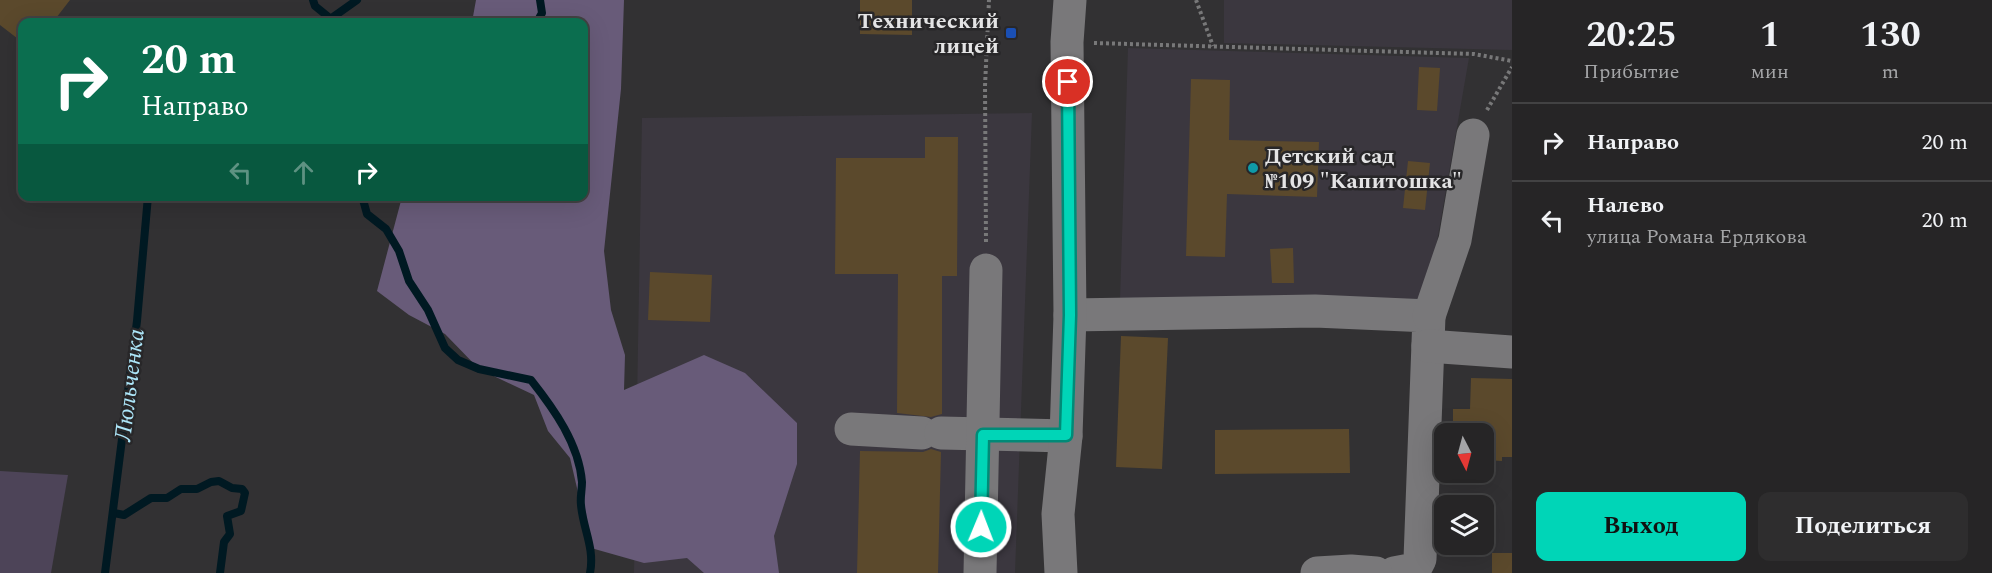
<!DOCTYPE html>
<html lang="ru">
<meta charset="utf-8">
<style>
body{margin:0;font-family:Spectral,serif;background:#2e2d2e;color:#f1f3f6;height:100vh;display:flex;flex-direction:column;font-size:22px;white-space:nowrap}
*{box-sizing:border-box;margin:0}
p{font-size:20px;color:#a4a5a7}
.icon{flex:none;width:33px;height:33px;fill:none;stroke:currentColor;stroke-width:2;stroke-linecap:round;stroke-linejoin:round}
.map{position:relative;flex:1;overflow:hidden}
.side{display:flex;flex-direction:column;background:#262526;width:480px}
.side>*{flex:none}
.hud{position:absolute;left:18px;top:18px;width:570px;height:183px;border-radius:12px;box-shadow:0 6px 24px #0002,0 0 0 2px #424243;background:#0b6e4f;color:#fff;overflow:hidden}
.needle{width:39px;rotate:174deg}
.tools{position:absolute;left:1434px;top:423px;display:grid;gap:12px}
.tools a{display:grid;place-items:center;width:60px;height:60px;border-radius:12px;background:#262526;box-shadow:0 6px 24px #0002,0 0 0 2px #424243;font-size:30px}
.pin{position:absolute;display:grid;place-items:center;width:51px;height:51px;color:#fff;margin:-26px;border:3px solid #fff;border-radius:50%;box-shadow:0 2px 6px #0007}
.me{position:absolute;width:66px;margin:-33px;rotate:1deg;stroke-linejoin:round;filter:drop-shadow(0 0 4px #0008)}
.turn{display:flex;align-items:center;gap:21px;height:126px;padding:0 24px;font-size:27px}
.turn .icon{width:78px;height:78px;stroke-width:2.5}
.turn b{display:block;font-size:42px;line-height:51px}
.lanes{display:flex;align-items:center;height:57px;padding:0 24px;background:#0003;justify-content:center;gap:30px;direction:ltr}
.lanes .off{opacity:.35}
.eta{display:flex;justify-content:space-evenly;align-items:center;height:102px;text-align:center}
.eta b{font-size:36px;font-weight:700;line-height:42px}
.primary-button{display:flex;gap:12px;margin-top:auto;padding:12px 24px}
.primary-button a{flex:1;height:69px;border-radius:12px;background:#00d5b7;color:#111;font-size:24px;font-weight:700;line-height:69px;text-align:center}
.primary-button a+a{background:#2e2d2e;color:#f1f3f6}
ul{padding:0;list-style:none}
li{display:flex;align-items:center;gap:18px;height:78px;padding:0 24px;border-top:2px solid #424243}
li div{flex:1}
li b{display:block;font-size:22px}
li em{font-style:normal}
main{display:flex;flex:1;min-height:0}
.map>svg:first-child{display:block}
.built{fill:#3b373f}
.green{fill:#4d4458}
.forest{fill:#685b79}
.lines{fill:none;stroke-linecap:round;stroke-linejoin:round}
.stream{stroke:#001922;stroke-width:8}
.building{fill:#5b492c}
.path{stroke:#787879;stroke-width:4;stroke-dasharray:3 3;stroke-linecap:butt}
.minor{stroke:#79787a;stroke-width:33}
.route-casing{stroke:#008a77;stroke-width:15}
.route{stroke:#00d5b7;stroke-width:10}
.transit-dot{fill:#1a4fb4;stroke:#282729;stroke-width:2}
.culture-dot{fill:#0f9aa8;stroke:#282729;stroke-width:2}
.labels{text-anchor:middle;stroke-width:5;stroke-linejoin:round;paint-order:stroke}
.poi-label{font-size:22px;font-weight:bold;fill:#e4e4e5;stroke:#282729;text-anchor:end}
.water-label{font-size:24px;font-style:italic;fill:#ade6f9;stroke:#282729}
</style>
<main>
<div class="map">
<svg width="1512" height="573" viewBox="0 0 1512 573">
<rect width="100%" height="100%" fill="#323133"/>
<g class="built">
<path d="M1224,0h288v50l-288,-7z"/>
<path d="M1128,48l341,10 -42,241 -307,1z"/>
<path d="M1032,113l-17,460h-381l8,-455z"/>
</g>
<path class="green" d="M0,471l68,4 -17,98h-51z"/>
<path class="forest" d="M476,0h148l-3,89 -17,162 7,59 14,45 -1,35 80,-35 41,18 52,50v41l-23,72 5,37h-75l-17,-15 -43,5 -53,-15 -21,-90 -22,-27 -14,-36 -55,-26 -34,-35 -36,-19 -32,-24 25,-94 182,-1v-174h-112z"/>
<g class="lines">
<g class="stream">
<path d="M313,0l2,6 16,13"/>
<path d="M326,22l31,-22"/>
<path d="M537,22l5,-9 -2,-13"/>
<path d="M362,196l5,18 19,15 13,22 10,30 19,29 17,38 13,12 21,9 52,11c23,29 48,64 51,102 0,8 -2,16 -1,23 2,24 14,43 9,68"/>
<path d="M114,513l10,2 27,-17h16l14,-9h16l14,-7 8,-1 13,7 10,1 3,4 -4,18 -14,5 3,18 -6,8 -4,31"/>
<path d="M105,573l32,-252 11,-125"/>
</g>
</g>
<g class="building">
<path d="M0,0h70l-17,22h-31v20l-22,-17z"/>
<path d="M860,0h52v35l-52,-1z"/>
<path d="M1419,67l21,1 -3,43 -20,-1z"/>
<path d="M1191,79l39,1 -1,60 90,2 -2,55 -90,-3 -2,63 -39,-1z"/>
<path d="M925,137h33l-1,139h-15v138l-11,3 -34,-4 1,-139h-63l1,-116h89z"/>
<path d="M1408,161l22,2 -5,47 -22,-2z"/>
<path d="M1293,248l1,35h-22l-2,-34z"/>
<path d="M650,272l62,3 -2,47 -62,-2z"/>
<path d="M1121,336l47,2 -6,131 -46,-2z"/>
<path d="M1471,378l41,1v78h-10v4l-18,-1v-26h-31v-25h17z"/>
<path d="M1349,429l1,44 -135,1v-44z"/>
<path d="M931,449l10,3 -3,121h-81l3,-122 63,1z"/>
<rect x="1492" y="553" width="20" height="20"/>
</g>
<g class="lines">
<g class="path">
<path d="M1196,0l17,46"/>
<path d="M1094,43l380,11 38,7"/>
<path d="M1487,110l25,-43"/>
<path d="M986,242l-1,-156 4,-86"/>
</g>
<g class="minor">
<path d="M1070,315l245,-4 114,5 -9,243 -5,10 -21,4"/>
<path d="M1429,316l26,-76 18,-105"/>
<path d="M1428,346l84,6"/>
<path d="M851,429l71,4"/>
<path d="M941,433l125,3"/>
<path d="M980,573l6,-303"/>
<path d="M1061,573l-3,-59 8,-78 4,-121 -3,-273 3,-42"/>
<path d="M1317,573l34,-2 25,2"/>
</g>
</g>
<g class="lines">
<g class="route-casing">
<path id="route" d="M981,527l2,-92h83l4,-120 -2,-233"/>
</g>
<use href="#route" class="route"/>
</g>
<rect class="transit-dot" x="1005" y="27" width="12" height="12" rx="3"/>
<circle class="culture-dot" cx="1253" cy="168" r="6"/>
<g class="labels">
<g class="poi-label">
<text x="999" y="28">Технический<tspan x="999" dy="25">лицей</tspan></text>
<text x="1265" y="163" text-anchor="start">Детский сад<tspan x="1265" dy="25">№109 "Капитошка"</tspan></text>
</g>
<g class="water-label">
<text transform="translate(129 385) rotate(-83)" y="8">Люльченка</text>
</g>
</g>
</svg>
<div class="tools">
<a><svg class="needle" viewBox="-14 -14 28 28"><path d="M0-13l5 13h-10z" fill="#e53935"/><path d="M0 13l5-13h-10z" fill="#a4a5a7"/></svg></a>
<a><svg class="icon" aria-label="layers" viewBox="0 0 24 24"><path d="M12 4l9 5-9 5-9-5zM3 14l9 5 9-5"/></svg></a>
</div>
<div class="pin" style="left:1068px;top:82px;background:#d93025"><svg class="icon" aria-label="arrive" viewBox="0 0 24 24"><path d="M6 21V4h12l-3 4 3 4H6"/></svg></div>
<svg class="me" style="left:981px;top:527px" viewBox="-20 -20 40 40"><circle r="17" fill="#00d5b7" stroke="#fff" stroke-width="3"/><path d="M0-11L8 9 0 5-8 9z" fill="#fff"/></svg>
<div class="hud">
<div class="turn"><svg class="icon" aria-label="right" viewBox="0 0 24 24"><path d="M7 20v-9h11M14 6l5 5-5 5"/></svg><div><b>20 m</b>Направо</div></div>
<div class="lanes"><svg class="icon off" aria-label="left" viewBox="0 0 24 24"><path d="M17 20v-9H6M10 6l-5 5 5 5"/></svg><svg class="icon off" aria-label="ahead" viewBox="0 0 24 24"><path d="M12 20V5M6 11l6-6 6 6"/></svg><svg class="icon" aria-label="right" viewBox="0 0 24 24"><path d="M7 20v-9h11M14 6l5 5-5 5"/></svg></div>
</div>
</div>
<section class="side">
<div class="eta">
<div><b>20:25</b><p>Прибытие</p></div>
<div><b>1</b><p>мин</p></div>
<div><b>130</b><p>m</p></div>
</div>
<ul>
<li><svg class="icon" aria-label="right" viewBox="0 0 24 24"><path d="M7 20v-9h11M14 6l5 5-5 5"/></svg><div><b>Направо</b></div><em>20 m</em></li>
<li><svg class="icon" aria-label="left" viewBox="0 0 24 24"><path d="M17 20v-9H6M10 6l-5 5 5 5"/></svg><div><b>Налево</b><p>улица Романа Ердякова</p></div><em>20 m</em></li>
</ul>
<div class="primary-button"><a>Выход</a><a>Поделиться</a></div>
</section>
</main>
